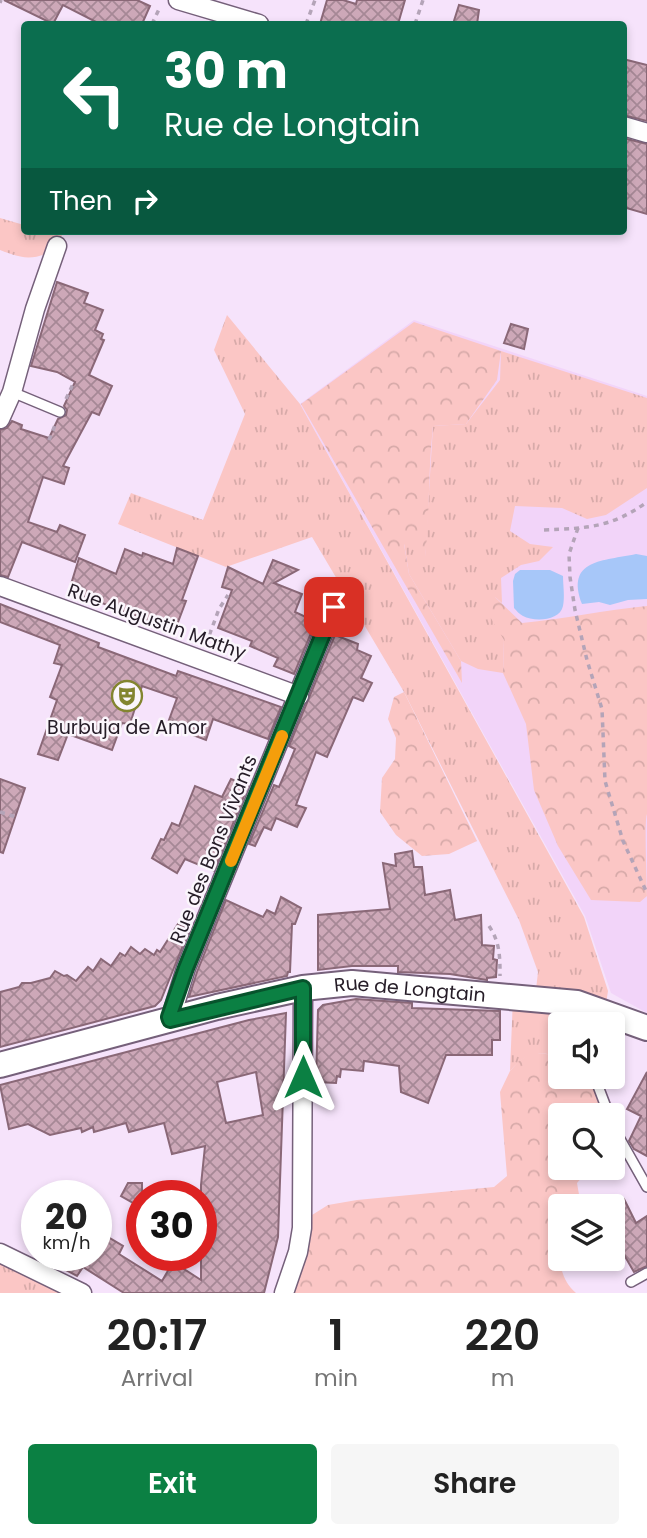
<!DOCTYPE html>
<style>
body{margin:0;font-family:Poppins,sans-serif;background:#f6f6f6;color:#222;height:100vh;display:flex;flex-direction:column;font-size:26px;white-space:nowrap}
*{box-sizing:border-box;margin:0}
p{font-size:23px;color:#767676}
.icon{flex:none;width:38px;height:38px;fill:none;stroke:currentColor;stroke-width:2;stroke-linecap:round;stroke-linejoin:round}
.map{position:relative;height:1293px;overflow:hidden}
.details{display:flex;flex-direction:column;background:#fff;flex:1}
.details>*{flex:none}
.hud{position:absolute;left:21px;top:21px;width:606px;height:214px;border-radius:7px;box-shadow:0 4px 10px #0003;background:#0b6e4f;color:#fff;overflow:hidden}
.controls{position:absolute;left:548px;top:1012px;display:grid;gap:14px}
.controls a{display:grid;place-items:center;width:77px;height:77px;border-radius:7px;background:#fff;box-shadow:0 4px 10px #0003;font-size:35px}
.speed{position:absolute;left:21px;top:1180px;display:flex;gap:14px;font-size:35px;font-weight:700;text-align:center}
.speed>*{display:grid;place-content:center;width:91px;height:91px;border-radius:50%;background:#fff;box-shadow:0 4px 10px #0003;line-height:1}
.speed small{font-size:18px;font-weight:400}
.speed .limit{border:10px solid #d22;background:#fff;color:#111}
.pin{position:absolute;display:grid;place-items:center;width:60px;height:60px;color:#fff;margin:-30px;border-radius:14px;box-shadow:0 4px 10px #0006}
.me{position:absolute;width:77px;margin:-38px;rotate:0deg;stroke-linejoin:round;filter:drop-shadow(0 0 5px #0008)}
.turn{display:flex;align-items:center;gap:24px;height:147px;padding:0 28px;font-size:32px}
.turn .icon{width:91px;height:91px;stroke-width:2.5}
.turn b{display:block;font-size:49px;line-height:60px}
.then{display:flex;align-items:center;height:66px;padding:0 28px;background:#0003;gap:14px;font-size:26px}
.eta{display:flex;justify-content:space-evenly;align-items:center;height:119px;text-align:center}
.eta b{font-size:42px;font-weight:600;line-height:49px}
.button{display:flex;gap:14px;margin-top:auto;padding:14px 28px}
.button a{flex:1;height:80px;border-radius:7px;background:#0b8043;color:#fff;font-size:28px;font-weight:600;line-height:80px;text-align:center}
.button a+a{background:#f6f6f6;color:#222}
.map>svg:first-child{display:block}
.built{fill:#f2d4f9}
.grass{fill:url(#grass-tufts)}
.forest{fill:url(#forest-crowns)}
.water{fill:#a7c7f9}
.building{fill:url(#building-cross-hatch);stroke:#8a6877;stroke-width:2;fill-rule:evenodd}
.lines{fill:none;stroke-linecap:round;stroke-linejoin:round}
.lane-casing{stroke:#75607a;stroke-width:12}
.street-casing{stroke:#75607a;stroke-width:21}
.secondary-casing{stroke:#75607a;stroke-width:28}
.path{stroke:#b4a4b8;stroke-width:3.5;stroke-dasharray:5 5;stroke-linecap:butt}
.lane{stroke:#fff;stroke-width:9}
.street{stroke:#fff;stroke-width:18}
.secondary{stroke:#fff;stroke-width:24}
.route-casing{stroke:#07532c;stroke-width:18}
.route{stroke:#0b8043;stroke-width:12}
.slow{stroke:#f59e0b;stroke-width:12}
.labels{text-anchor:middle;stroke-width:5;stroke-linejoin:round;paint-order:stroke}
.street-label{font-size:19px;fill:#251c27;stroke:#fbf6fc}
.poi-label{font-size:19px;fill:#251c27;stroke:#fbf6fc}
</style>
<div class="map">
<svg width="647" height="1293" viewBox="0 0 647 1293">
<defs>
<pattern id="grass-tufts" width="24" height="20" patternUnits="userSpaceOnUse" patternTransform="scale(1.75)"><rect width="24" height="20" fill="#fbc6c5"/><path d="M3 7l-1-3M5 7V3M7 7l1-3M15 17l-1-3M17 17v-4M19 17l1-3" fill="none" stroke="#d7aaa9"/></pattern>
<pattern id="forest-crowns" width="20" height="18" patternUnits="userSpaceOnUse" patternTransform="scale(1.75)"><rect width="20" height="18" fill="#fbc6c5"/><path d="M2 6a3 3 0 1 1 6 0M12 15a3 3 0 1 1 6 0" fill="none" stroke="#d7aaa9"/></pattern>
<pattern id="building-cross-hatch" width="8" height="8" patternUnits="userSpaceOnUse" patternTransform="scale(1.75)"><rect width="8" height="8" fill="#cda8b8"/><path d="M0 0l8 8M0 8l8-8" fill="none" stroke="#a68896"/></pattern>
</defs>
<rect width="100%" height="100%" fill="#f6e3fb"/>
<path class="built" d="M414,320l233,76v617l-36,-20 -26,-77 -285,-512z"/>
<g class="grass">
<path d="M0,218l24,7v6h26l12,4 -7,15c-24,11 -31,9 -55,0z"/>
<path d="M227,315l73,89 284,513 24,74 -3,19 2,14h-47v31c-25,-2 -32,-4 -50,16l3,-74 22,1 3,-26 -19,-52 -115,-228 -92,-155 -86,30 -108,-43 13,-31 72,27 42,-106 -31,-64z"/>
<path d="M501,351l146,47v90l-41,27 -19,4 -25,-11 -47,-2 -5,25 20,13 23,3 -14,14 -18,4 -20,13 1,25 -7,-6 9,43 -1,33 -25,-4 -17,-8 -52,-87 -5,-31 21,14 8,-131 33,-2 34,-44z"/>
<path d="M0,1260l67,33h-67z"/>
</g>
<g class="forest">
<path d="M414,322l87,29 -4,29 -31,44 -33,2c-5,44 -3,88 -8,132l-21,-14 5,30 52,87 1,22 -161,-279z"/>
<path d="M495,597l27,26c42,-4 83,-13 125,-17v208c-3,7 0,69 0,82l-7,6 -49,-2 -33,-54 -24,-56 -8,-66 -23,-51 1,-33 -18,-30z"/>
<path d="M404,692l73,149 -28,13 -27,2 -26,-21 -16,-23 2,-34 13,-19 1,-21 -8,-19 6,-22z"/>
<path d="M531,1053l29,2v21h37l12,39h-49v52h31l-14,16 4,23h-21c0,29 -8,67 16,87h-292l18,-65 10,-13 16,-10 29,-5 137,-13 13,-11 -7,-84 10,-21 9,-10z"/>
</g>
<g class="water">
<path d="M636,554l11,2v43l-19,1 -18,5 -11,-3 -17,2c-17,-45 22,-43 54,-50z"/>
<path d="M520,570h30l13,6c0,9 2,21 0,30 -3,15 -29,16 -40,10 -4,-2 -6,-5 -9,-8l-1,-27 2,-7z"/>
</g>
<g class="building">
<path d="M4,0h133l13,6 -8,18h-42l-37,-19 -10,19z"/>
<path d="M327,0h16l13,4 1,-4h48l-7,24h-78z"/>
<path d="M459,5l20,5 -2,14h-24z"/>
<path d="M623,59l24,6v56l-24,-6z"/>
<path d="M623,138l24,6v70l-24,-7z"/>
<path d="M57,282l31,11 -4,10 19,7 -8,20 8,4 -2,5 3,1 -15,35 23,11 -13,29 -7,-3 -29,54 6,2 -5,16 -21,-7 -15,45 29,10 3,-7 25,10 -10,27 -53,-20 -14,35 -8,-2v-145l7,-2 5,-7 10,4 -1,4 28,9 9,-19 8,-4 1,-5 -3,-4 11,-24 -18,-10 -26,-6z"/>
<path d="M511,324l17,5 -4,20 -20,-6z"/>
<path d="M177,548l21,8 -16,44 4,1 -11,29 -106,-39 10,-33 37,16 9,-25 17,7 1,-3 30,11z"/>
<path d="M273,560l25,10 -24,13 28,11 -7,18 13,6 -2,5 8,3 -20,48 -20,-8 4,-8 -28,-12 2,-5 -34,-13 14,-38 -10,-3 6,-20 35,17z"/>
<path d="M0,604l99,39 -1,4 78,29 2,-5 103,36 -13,32 -55,-20 -7,21 -16,-6 3,-7 -24,-7 8,-22 -35,-12 -12,38 -8,-1 -10,27 -44,-16 -10,26 -20,-6 19,-54 -7,-3 12,-32 -8,-2 6,-18 -60,-23z"/>
<path d="M335,635l23,9 -1,6 14,6 -10,22 11,5 -9,18 -10,-4 -26,60 -11,-5 -20,53 10,3 -9,19 -21,-9 -5,12 -7,-3 -9,19 -6,-2 25,-59 5,2 7,-16 9,-22 -6,-3z"/>
<path d="M0,779l25,9 -22,65 -3,-1z"/>
<path d="M231,779l17,7 -34,85 -29,-12 -8,14 -25,-15 9,-19 3,1 8,-17 7,3 16,-40 27,11z"/>
<path d="M412,851l2,16h8l3,28 25,-5 5,30 26,-5 1,30 12,1 -1,13 4,1 -1,17 -9,1v2l-37,-6 -52,-2v-6h-46l-34,4v-55l72,-6 -7,-46 13,3 -1,-12z"/>
<path d="M281,897l20,11 -6,16h-3l-2,48h-2l-1,4 -98,21 8,-25 29,-72 37,17 4,-7 8,4z"/>
<path d="M178,924l12,4 -29,72 -6,6 -155,41v-55l19,-5 3,-4h9l19,-5 5,-7 9,5 3,-1 9,6 12,-14 5,4 8,-12 10,7 9,-13 5,3 6,-9 9,7 5,-5 9,6 3,-5 3,2z"/>
<path d="M356,999l56,4v5l88,3v29h-8v15h-46l-18,48 -27,-11 -2,-26 -35,-5 -1,10 -22,-2 -1,8 -3,-1 -1,7 -20,-1 2,-72 5,-5z"/>
<path d="M286,1013l-8,224 -14,56h-140l-41,-26 -6,9 -39,-21h58v-13l5,-9 22,13 -4,8 43,27 11,-19 28,18v-95l4,-39 -33,8 -8,-31 -35,9 -3,-9 -32,9 -1,-5 -11,5 -1,-4 -31,7 -22,-11 -19,5 -9,-44 249,-65zM256,1072l7,43 -37,8 -9,-41z"/>
<path d="M647,1072v84l-13,-7 -5,-8 12,-25 -14,-7z"/>
<path d="M128,1183h14v25l-21,-12z"/>
<path d="M624,1199l12,24 11,-7v50l-13,6 -22,-38v-29z"/>
</g>
<g class="lines">
<g class="lane-casing">
<g id="lane">
<path d="M12,392l48,20"/>
<path d="M597,1076l1,10 11,29"/>
<path d="M612,1125l35,62"/>
<path d="M631,1282l16,-9"/>
</g>
</g>
<g class="street-casing">
<g id="street">
<path d="M178,0l81,24"/>
<path d="M623,126l24,7"/>
<path d="M0,419l12,-27 23,-83 22,-63"/>
<path d="M0,586l299,110"/>
<path d="M170,1020l16,-52 148,-361"/>
<path d="M0,1253l82,40"/>
<path d="M284,1293l14,-41 4,-24 1,-240"/>
</g>
</g>
<g class="secondary-casing">
<g id="secondary">
<path id="s1" d="M0,1065l217,-58 86,-19 49,-5 225,20 70,25"/>
</g>
</g>
<g class="path">
<path d="M0,3l1,-3"/>
<path d="M152,24l8,-17"/>
<path d="M306,24l9,-24"/>
<path d="M415,24l8,-24"/>
<path d="M66,399l7,-15"/>
<path d="M49,440l6,-15"/>
<path d="M578,528l-9,26 1,23 5,33 12,50 15,49 3,72 18,60 24,52"/>
<path d="M544,530c43,-2 67,-2 103,-28"/>
<path d="M206,644l13,-35 9,-14"/>
<path d="M0,812l16,5"/>
<path d="M489,926c11,16 11,31 11,50"/>
</g>
<use href="#lane" class="lane"/>
<use href="#street" class="street"/>
<use href="#secondary" class="secondary"/>
</g>
<g class="lines">
<g class="route-casing">
<path id="route" d="M303,1077v-89l-133,32 -1,-3 17,-49 148,-361"/>
</g>
<use href="#route" class="route"/>
<path class="slow" d="M231,861l51,-125"/>
</g>
<defs>
<g id="theatre-ring" transform="scale(1.575)"><circle r="9.5" fill="#fbf6fc" stroke="#83852f" stroke-width="1.5"/><path d="M-5-5.5Q0-4 5-5.5V0Q5 5 0 6Q-5 5-5 0ZM-3.3-2.5H-1v1.5H-3.3ZM1-2.5H3.3v1.5H1ZM-2.8 1Q0 5.5 2.8 1Z" fill="#83852f"/></g>
</defs>
<g fill-rule="evenodd">
<use href="#theatre-ring" x="127" y="696"/>
</g>
<g class="labels">
<g class="street-label">
<text transform="translate(157 621) rotate(20)" y="7">Rue Augustin Mathy</text>
<text transform="translate(213 849) rotate(-68)" y="7">Rue des Bons Vivants</text>
<text dy="7" stroke="none"><textPath href="#s1" startOffset="420">Rue de Longtain</textPath></text>
</g>
<g class="poi-label">
<text x="127" y="734">Burbuja de Amor</text>
</g>
</g>
</svg>
<div class="controls">
<a><svg class="icon" aria-label="sound" viewBox="0 0 24 24"><path d="M4 9h4l5-4v14l-5-4H4zM17 9q2 3 0 6"/></svg></a>
<a><svg class="icon" aria-label="search" viewBox="0 0 24 24"><circle cx="10" cy="10" r="6"/><path d="M15 15l6 6"/></svg></a>
<a><svg class="icon" aria-label="layers" viewBox="0 0 24 24"><path d="M12 4l9 5-9 5-9-5zM3 14l9 5 9-5"/></svg></a>
</div>
<div class="speed"><div>20<small>km/h</small></div><div class="limit">30</div></div>
<div class="pin" style="left:334px;top:607px;background:#d93025"><svg class="icon" aria-label="arrive" viewBox="0 0 24 24"><path d="M6 21V4h12l-3 4 3 4H6"/></svg></div>
<svg class="me" style="left:303px;top:1077px" viewBox="-20 -20 40 40"><path d="M0-17L14 15 0 8-14 15z" fill="#0b8043" stroke="#fff" stroke-width="4"/></svg>
<div class="hud">
<div class="turn"><svg class="icon" aria-label="left" viewBox="0 0 24 24"><path d="M17 20v-9H6M10 6l-5 5 5 5"/></svg><div><b>30 m</b>Rue de Longtain</div></div>
<div class="then">Then<svg class="icon" aria-label="right" viewBox="0 0 24 24"><path d="M7 20v-9h11M14 6l5 5-5 5"/></svg></div>
</div>
</div>
<section class="details">
<div class="eta">
<div><b>20:17</b><p>Arrival</p></div>
<div><b>1</b><p>min</p></div>
<div><b>220</b><p>m</p></div>
</div>
<div class="button"><a>Exit</a><a>Share</a></div>
</section>
